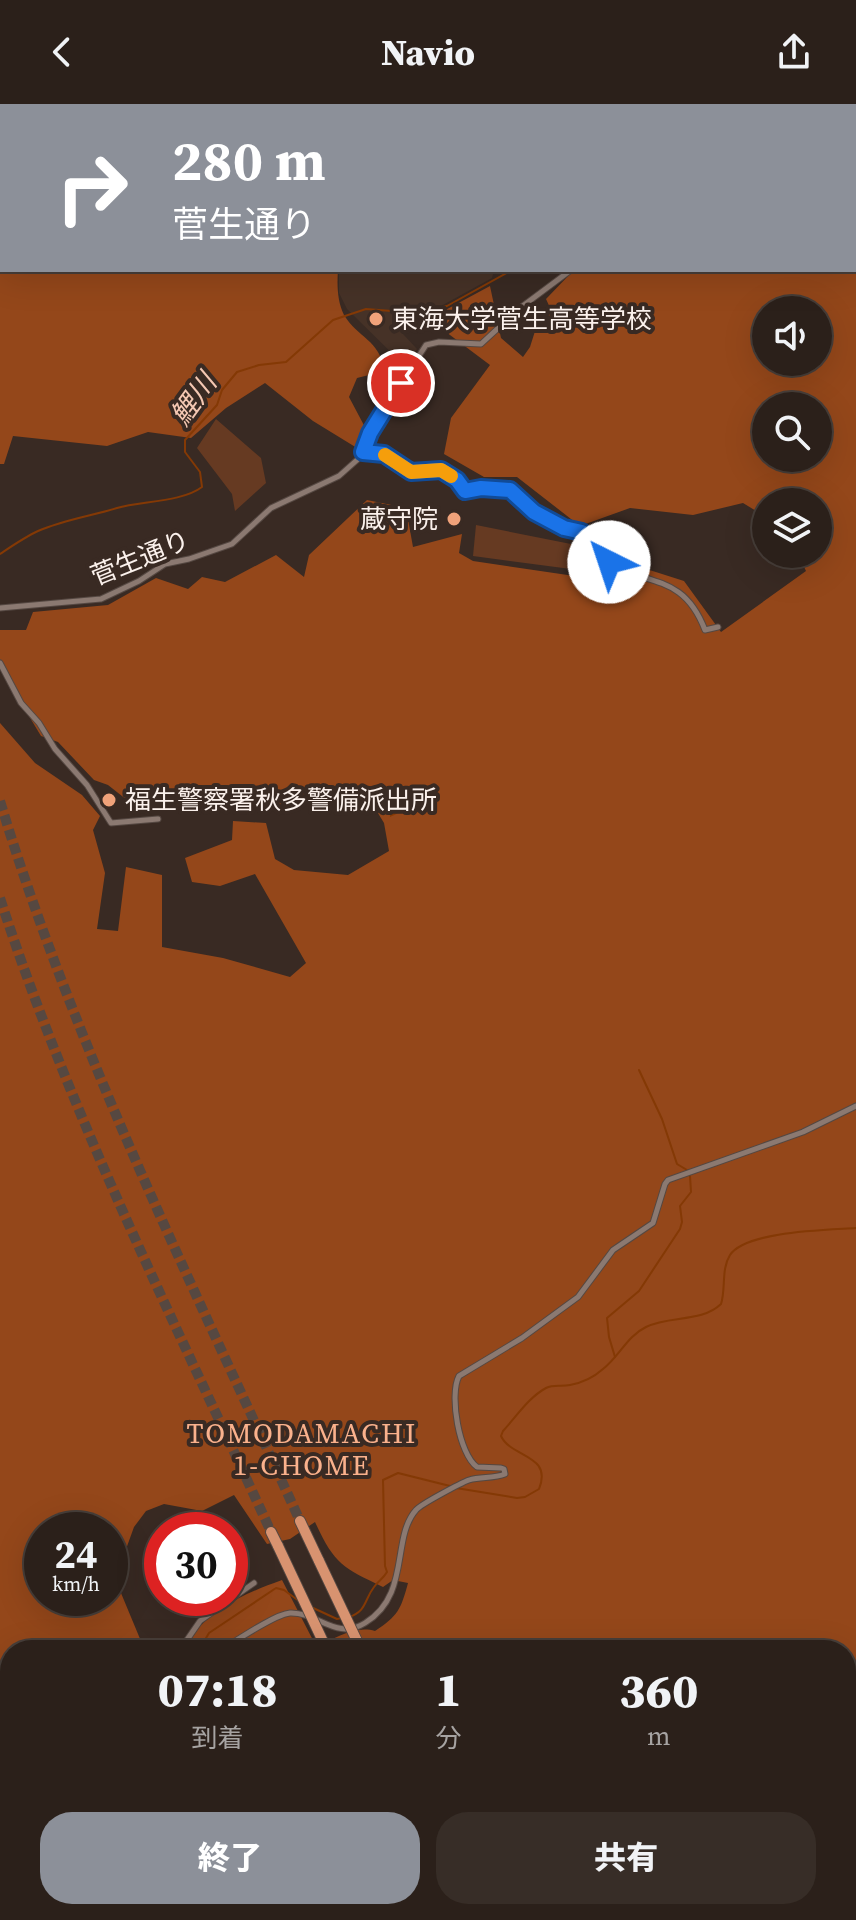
<!DOCTYPE html>
<html lang="ja">
<meta charset="utf-8">
<style>
body{margin:0;font-family:"Source Serif 4","Noto Sans JP",serif;background:#372d27;color:#f1f3f6;height:100vh;display:flex;flex-direction:column;font-size:30px;white-space:nowrap}
*{box-sizing:border-box;margin:0}
p{font-size:26px;color:#a6a3a2}
.icon{flex:none;width:44px;height:44px;fill:none;stroke:currentColor;stroke-width:2;stroke-linecap:round;stroke-linejoin:round}
.map{position:relative;flex:1;overflow:hidden}
.drawer{position:absolute;left:0px;top:1536px;width:856px;height:280px;display:flex;flex-direction:column;background:#2b201a;border-radius:32px 32px 0 0;box-shadow:0 8px 32px #0002,0 0 0 2px #473e39}
.drawer>*{flex:none}
.hud{position:absolute;left:0px;top:0px;width:856px;height:168px;box-shadow:0 8px 32px #0002,0 0 0 2px #473e39;background:#8c9099;color:#fff;overflow:hidden}
.fabs{position:absolute;left:752px;top:192px;display:grid;gap:16px}
.fabs a{display:grid;place-items:center;width:80px;height:80px;border-radius:50%;background:#2b201a;box-shadow:0 8px 32px #0002,0 0 0 2px #473e39;font-size:40px}
.speed{position:absolute;left:24px;top:1408px;display:flex;gap:16px;font-size:40px;font-weight:700;text-align:center}
.speed>*{display:grid;place-content:center;width:104px;height:104px;border-radius:50%;background:#2b201a;box-shadow:0 8px 32px #0002,0 0 0 2px #473e39;line-height:1}
.speed small{font-size:20px;font-weight:400}
.speed .limit{border:12px solid #d22;background:#fff;color:#111}
.pin{position:absolute;display:grid;place-items:center;width:68px;height:68px;color:#fff;margin:-34px;border:4px solid #fff;border-radius:50%;box-shadow:0 2px 8px #0007}
.me{position:absolute;width:88px;margin:-44px;rotate:319deg;stroke-linejoin:round;filter:drop-shadow(0 0 6px #0008)}
.turn{display:flex;align-items:center;gap:28px;height:168px;padding:0 40px;font-size:36px}
.turn .icon{width:104px;height:104px;stroke-width:2.5}
.turn b{display:block;font-size:56px;line-height:68px}
.eta{display:flex;justify-content:space-evenly;align-items:center;height:136px;text-align:center}
.eta b{font-size:48px;font-weight:800;line-height:56px}
.cta{display:flex;gap:16px;margin-top:auto;padding:16px 40px}
.cta a{flex:1;height:92px;border-radius:32px;background:#8c9099;color:#fff;font-size:32px;font-weight:800;line-height:92px;text-align:center}
.cta a+a{background:#372d27;color:#f1f3f6}
header{display:flex;justify-content:space-between;align-items:center;height:104px;padding:0 40px;background:#2b201a;font-size:36px;font-weight:800}
.map>svg:first-child{display:block}
.built{fill:#463227}
.green{fill:#663a22}
.forest{fill:#94471a;fill-rule:evenodd}
.water{fill:#843905}
.lines{fill:none;stroke-linecap:round;stroke-linejoin:round}
.stream{stroke:#843905;stroke-width:2}
.highway-tunnel{stroke:#564841;stroke-width:10;stroke-dasharray:10 5;stroke-linecap:butt}
.street-casing{stroke:#554842;stroke-width:7}
.highway-casing{stroke:#554842;stroke-width:12}
.street{stroke:#8b7971;stroke-width:5}
.highway{stroke:#d89370;stroke-width:10}
.highway-bridge-casing{stroke:#554842;stroke-width:12;stroke-linecap:butt}
.highway-bridge{stroke:#d89370;stroke-width:10}
.route-casing{stroke:#114b97;stroke-width:20}
.route{stroke:#1a73e8;stroke-width:14}
.slow{stroke:#f59e0b;stroke-width:14}
.poi-dot{fill:#f0a27a;stroke:#392a23;stroke-width:3}
.labels{text-anchor:middle;stroke-width:8;stroke-linejoin:round;paint-order:stroke}
.poi-label{font-size:26px;fill:#fbf1ec;stroke:#392a23;text-anchor:start}
.street-label{font-size:26px;fill:#fbf1ec;stroke:#392a23}
.water-label{font-size:28px;font-style:italic;fill:#f4c7b2;stroke:#392a23}
.neighbourhood-label{font-size:28px;letter-spacing:2px;fill:#fab18c;stroke:#392a23}
</style>
<header><svg class="icon" aria-label="back" viewBox="0 0 24 24"><path d="M15 5l-7 7 7 7"/></svg>Navio<svg class="icon" aria-label="share" viewBox="0 0 24 24"><path d="M12 15V3M7 8l5-5 5 5M5 13v7h14v-7"/></svg></header>
<div class="map">
<svg width="856" height="1816" viewBox="0 0 856 1816">
<rect width="100%" height="100%" fill="#392a23"/>
<path class="built" d="M339,166h155l-2,8 -51,28 -19,4 -24,-3 -3,15 8,8 -1,3 15,16 -11,18 -59,-58 -8,-16z"/>
<g class="green">
<path d="M216,315l45,39 5,25 -31,28 -3,-17 -35,-46z"/>
<path d="M476,421l105,21 10,8 -5,17 -113,-15z"/>
</g>
<g class="forest">
<path d="M0,0h650l-648,2v164h336c-1,14 -1,31 6,45 14,23 35,24 41,56l-28,7 -8,19 18,34 -10,17 -44,-27 -48,-38 -39,25 -35,30 -43,-6 -41,14 -94,-10 -9,28h-4z"/>
<path d="M732,0h124v1775c-4,12 0,28 0,41h-65l3,-10h52v-260h-653l-2,-14c25,-30 55,-43 91,-56l35,68c16,-10 39,-23 58,-17 23,-15 26,-22 33,-48l-15,-3 -10,7c-41,-20 -48,-22 -68,-65l-25,17 -23,5 -33,-49 -32,16 -38,-7 -18,7 -12,16 -17,47 4,19 22,53h10l14,4h-157v83l-10,-2v-1008l35,40 47,32 18,21 -7,14 12,43 -8,56 21,2 8,-64 36,8v72l61,11 67,19 16,-14 -51,-89 -35,12 -28,-4 -7,-24 47,-18 1,-19 33,2 9,36 19,11 54,5 41,-24 -5,-28 -14,-23 -229,11 -33,-26 -14,-5 -36,-38 -17,-6 -41,-68v-38h26l7,-18 75,-7 48,-27 32,11 14,-12 23,5 51,-27 28,22 5,-22 58,-55 39,8 7,39 49,-13 -3,19 14,8 115,17 27,-19 69,22 37,51 85,-61 -8,-17h20v-52h-52v15l-23,-14 -50,12 -63,-7 -50,18 -63,-49h-33l-40,-23 7,-36 39,-53 -44,-33 -8,-18 52,-28 11,52 22,19 7,-10 6,-19 16,-16 -6,-13 25,-26 -2,-3h285v-164h-124zM766,206h52v52h-52zM766,302h52v52h-52zM42,1426h68v68h-68z"/>
<path d="M10,1734v71l-2,8 -8,2v-75z"/>
<path d="M43,1806h636l-7,10h-633z"/>
</g>
<path class="water" d="M408,695l5,7 -23,11 -1,-17z"/>
<g class="lines">
<g class="stream">
<path d="M726,2l2,-2"/>
<path d="M0,450c12,-8 25,-17 38,-23 25,-11 53,-15 79,-23 25,-7 65,-6 85,-21l-2,-15 -15,-20v-12l32,-35 5,-15 15,-18 22,-7 27,-3 47,-42 33,-11 52,4 29,-7 65,-36"/>
<path d="M639,966l23,49 15,45 10,6"/>
<path d="M615,1253l-6,-20 -2,-19 32,-27 41,-62 2,-7 -2,-16 11,-14 -1,-16"/>
<path d="M456,1384l61,10 8,-1 14,-8c14,-35 -28,-31 -38,-53l2,-5c13,-14 26,-34 43,-43 8,-4 15,-1 24,-3 11,-2 24,-8 33,-16 16,-12 24,-33 43,-42 24,-12 55,-4 75,-23 5,-15 0,-35 9,-49 16,-24 97,-25 126,-27"/>
<path d="M311,1503l26,12 5,-1"/>
<path d="M349,1513c18,-6 15,-17 25,-30 4,-6 9,-8 13,-15l-2,-6 -2,-86 15,-7 52,13"/>
<path d="M199,1546l10,-17 67,-45 8,2 15,11"/>
<path d="M46,1816l4,-10"/>
</g>
<g class="highway-tunnel">
<path d="M0,697c75,249 193,484 300,720"/>
<path d="M0,794c70,218 176,426 271,634"/>
<path d="M447,1806l5,10"/>
<path d="M482,1806l5,10"/>
</g>
<g class="street-casing">
<g id="street">
<path d="M739,2l3,-2"/>
<path d="M363,348l21,2 27,18 30,-2 16,10 8,11 16,-3 29,2 24,22 30,16 18,4c6,8 9,20 18,26 44,30 82,12 105,72l13,-3"/>
<path d="M0,504l101,-9 38,-18 26,-17 24,-5 43,-15 39,-36 68,-32 18,-16 6,-8 13,-30 50,-77 13,-3 42,2 39,-36 51,-38"/>
<path d="M0,559l21,40 18,20 16,26 32,36 24,38 47,-4"/>
<path d="M171,1538l4,6 5,2"/>
<path d="M180,1546l20,-29 54,-38"/>
<path d="M221,1546c15,-9 54,-36 69,-37 28,-1 46,28 75,10 46,-28 26,-85 51,-113 5,-6 45,-27 53,-30 12,-4 24,-1 36,-6l-1,-5 -3,-1 -24,-1c-18,-13 -28,-72 -18,-91l63,-38 56,-41 35,-47 40,-27 12,-39 3,-4 135,-48 53,-26"/>
<path d="M0,1637l8,10"/>
<path d="M0,1688l10,6"/>
<path d="M0,1730l5,2 5,-2"/>
<path d="M782,1806l11,10"/>
<path d="M693,1808l10,8"/>
<path d="M31,1816l5,-10"/>
</g>
</g>
<g class="highway-casing">
<g id="highway">
<path d="M300,1417l19,40"/>
<path d="M271,1428l7,14"/>
</g>
</g>
<use href="#street" class="street"/>
<use href="#highway" class="highway"/>
<g class="highway-bridge-casing">
<g id="highway-bridge">
<path d="M278,1442l49,104"/>
<path d="M319,1457l38,80"/>
</g>
</g>
<use href="#highway-bridge" class="highway-bridge"/>
</g>
<g class="lines">
<g class="route-casing">
<path id="route" d="M401,279l-31,50 -7,19 21,2 27,18 30,-2 16,10 8,11 16,-3 29,2 24,22 30,16 18,4 17,25 10,5"/>
</g>
<use href="#route" class="route"/>
<path class="slow" d="M385,351l26,17 30,-2 10,6"/>
</g>
<g class="poi-dot">
<circle cx="376" cy="215" r="8"/>
<circle cx="454" cy="415" r="8"/>
<circle cx="109" cy="696" r="8"/>
</g>
<g class="labels">
<g class="poi-label">
<text x="392" y="224">東海大学菅生高等学校</text>
<text x="438" y="424" text-anchor="end">蔵守院</text>
<text x="125" y="705">福生警察署秋多警備派出所</text>
</g>
<g class="street-label">
<text transform="translate(140 454) rotate(-22)" y="9">菅生通り</text>
</g>
<g class="water-label">
<text transform="translate(193 295) rotate(-54)" y="10">鯉川</text>
</g>
<g class="neighbourhood-label">
<text x="302" y="1339">TOMODAMACHI<tspan x="302" dy="32">1-CHOME</tspan></text>
</g>
</g>
</svg>
<div class="fabs">
<a><svg class="icon" aria-label="sound" viewBox="0 0 24 24"><path d="M4 9h4l5-4v14l-5-4H4zM17 9q2 3 0 6"/></svg></a>
<a><svg class="icon" aria-label="search" viewBox="0 0 24 24"><circle cx="10" cy="10" r="6"/><path d="M15 15l6 6"/></svg></a>
<a><svg class="icon" aria-label="layers" viewBox="0 0 24 24"><path d="M12 4l9 5-9 5-9-5zM3 14l9 5 9-5"/></svg></a>
</div>
<div class="speed"><div>24<small>km/h</small></div><div class="limit">30</div></div>
<div class="pin" style="left:401px;top:279px;background:#d93025"><svg class="icon" aria-label="arrive" viewBox="0 0 24 24"><path d="M6 21V4h12l-3 4 3 4H6"/></svg></div>
<svg class="me" style="left:609px;top:458px" viewBox="-20 -20 40 40"><circle r="19" fill="#fff"/><path d="M0-13L10 11 0 6-10 11z" fill="#1a73e8"/></svg>
<div class="hud">
<div class="turn"><svg class="icon" aria-label="right" viewBox="0 0 24 24"><path d="M7 20v-9h11M14 6l5 5-5 5"/></svg><div><b>280 m</b>菅生通り</div></div>
</div>
<section class="drawer">
<div class="eta">
<div><b>07:18</b><p>到着</p></div>
<div><b>1</b><p>分</p></div>
<div><b>360</b><p>m</p></div>
</div>
<div class="cta"><a>終了</a><a>共有</a></div>
</section>
</div>
